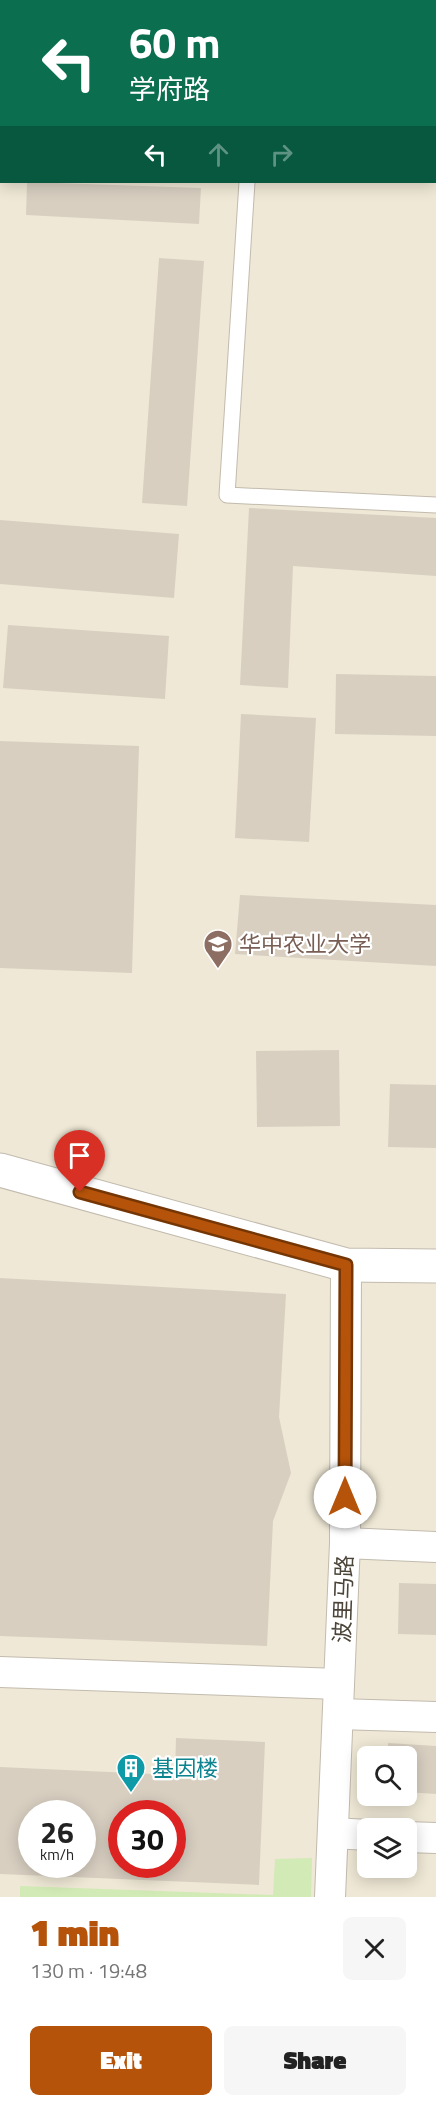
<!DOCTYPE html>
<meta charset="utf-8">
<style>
body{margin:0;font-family:"Titillium Web","Noto Sans SC",sans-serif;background:#f6f6f6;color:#222;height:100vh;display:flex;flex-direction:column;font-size:22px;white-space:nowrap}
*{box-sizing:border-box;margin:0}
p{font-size:20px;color:#767676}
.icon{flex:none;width:33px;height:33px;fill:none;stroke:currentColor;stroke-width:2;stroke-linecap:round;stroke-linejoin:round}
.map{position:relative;height:1897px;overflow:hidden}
.details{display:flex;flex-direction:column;background:#fff;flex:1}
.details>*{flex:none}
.guide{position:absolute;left:0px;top:0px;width:436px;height:183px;box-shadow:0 3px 15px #0003;background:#0b6e4f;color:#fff;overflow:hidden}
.fabs{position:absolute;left:357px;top:1746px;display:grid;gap:12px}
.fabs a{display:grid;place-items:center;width:60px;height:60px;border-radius:9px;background:#fff;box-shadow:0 3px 15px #0003;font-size:30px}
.speed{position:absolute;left:18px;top:1800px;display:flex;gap:12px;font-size:30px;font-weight:700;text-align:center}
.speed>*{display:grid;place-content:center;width:78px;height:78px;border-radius:50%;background:#fff;box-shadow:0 3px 15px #0003;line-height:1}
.speed small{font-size:15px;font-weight:400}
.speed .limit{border:9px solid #d22;background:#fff;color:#111}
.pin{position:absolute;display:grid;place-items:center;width:51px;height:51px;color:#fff;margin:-62px -26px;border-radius:50% 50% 50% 0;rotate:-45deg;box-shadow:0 0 6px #0007}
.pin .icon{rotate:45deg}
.me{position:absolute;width:66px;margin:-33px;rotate:0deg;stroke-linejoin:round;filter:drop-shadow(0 0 4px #0008)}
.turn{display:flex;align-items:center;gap:21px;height:126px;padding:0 30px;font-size:27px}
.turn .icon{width:78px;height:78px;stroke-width:2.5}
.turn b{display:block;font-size:42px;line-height:51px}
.lanes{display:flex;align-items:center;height:57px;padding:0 30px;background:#0003;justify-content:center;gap:30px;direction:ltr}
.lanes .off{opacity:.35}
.round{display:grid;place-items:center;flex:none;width:63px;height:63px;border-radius:9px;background:#f6f6f6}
.head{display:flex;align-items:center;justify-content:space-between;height:102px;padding:0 30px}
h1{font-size:36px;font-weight:800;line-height:45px;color:#b45309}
.button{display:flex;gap:12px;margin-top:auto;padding:12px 30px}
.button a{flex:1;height:69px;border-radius:9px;background:#b45309;color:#fff;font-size:24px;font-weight:800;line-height:69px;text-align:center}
.button a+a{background:#f6f6f6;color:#222}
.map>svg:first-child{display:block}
.education{fill:#efe8d6;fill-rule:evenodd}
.green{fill:#d2eab5}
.building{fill:#d8cfc1;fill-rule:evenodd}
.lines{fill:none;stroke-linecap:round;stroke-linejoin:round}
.service-casing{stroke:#c2bbae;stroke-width:17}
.minor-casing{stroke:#c2bbae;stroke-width:32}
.tertiary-casing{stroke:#c2bbae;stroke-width:35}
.service{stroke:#fff;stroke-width:15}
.minor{stroke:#fff;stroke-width:30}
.tertiary{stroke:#fff;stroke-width:33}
.route-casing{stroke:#753606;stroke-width:15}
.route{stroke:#b45309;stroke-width:10}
.labels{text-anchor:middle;stroke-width:4.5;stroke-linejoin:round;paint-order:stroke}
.education-label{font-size:22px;fill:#785e54;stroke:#fff;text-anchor:start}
.street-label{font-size:22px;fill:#4b4439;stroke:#fff}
.culture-label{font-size:22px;fill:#0d838f;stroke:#fff;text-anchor:start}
</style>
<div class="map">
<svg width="436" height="1897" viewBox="0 0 436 1897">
<rect width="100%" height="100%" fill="#f6f3ec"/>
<path class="education" d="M0,0h436v1897h-436zM2,2h433v180h-433zM368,1756h38v40h-38zM32,1814h50v50h-50zM122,1814h50v50h-50zM368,1828h38v40h-38z"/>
<path class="green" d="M312,1858l-1,39h-291v-11l253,9 2,-36z"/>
<g class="building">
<path d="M27,182l174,6 -2,36 -173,-9z"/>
<path d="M159,258l45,3 -17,245 -45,-3z"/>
<path d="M249,508l187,10v58l-143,-10 -5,122 -48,-3z"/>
<path d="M0,520l179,14 -5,64 -174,-14z"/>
<path d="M8,625l161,11 -4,63 -162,-11z"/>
<path d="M336,674l100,2v60l-101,-2z"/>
<path d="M241,714l75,4 -7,124 -74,-4z"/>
<path d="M0,741l139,5 -7,227 -132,-5z"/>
<path d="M240,895l196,10v61l-201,-12z"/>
<path d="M339,1050l1,76 -83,1 -1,-76z"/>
<path d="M390,1084l46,1v63l-48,-1z"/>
<path d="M0,1278l286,16 -7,123 12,56 -18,48 -6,125 -267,-10z"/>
<path d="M399,1583l37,1v51l-38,-1z"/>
<path d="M176,1738l89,4 -6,143 -259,-11v-107l175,8zM32,1814h50v50h-50zM122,1814h50v50h-50z"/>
<path d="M388,1743l48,3v48l-30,-2v-36h-18z"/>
</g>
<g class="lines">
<g class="service-casing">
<g id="service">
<path d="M259,2v-2"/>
<path d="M247,182l-20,313 209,10"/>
</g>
</g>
<g class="minor-casing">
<g id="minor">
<path d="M345,1543l91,4"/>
<path d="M0,1672l339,12"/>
<path d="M338,1714l98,3"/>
<path d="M333,1833l35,2"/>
<path d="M406,1837l30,1"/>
<path d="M330,1897l15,-354 1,-278"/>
</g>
</g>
<g class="tertiary-casing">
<path id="tertiary" d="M0,1170l346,95 90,1"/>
</g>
<use href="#service" class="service"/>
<use href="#minor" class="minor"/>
<use href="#tertiary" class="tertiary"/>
</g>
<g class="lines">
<g class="route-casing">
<path id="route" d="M80,1192l266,73 -1,232"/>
</g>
<use href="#route" class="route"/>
</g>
<defs>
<g id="university-pin" transform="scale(1.5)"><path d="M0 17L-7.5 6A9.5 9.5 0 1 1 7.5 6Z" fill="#8d6e63" stroke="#fff"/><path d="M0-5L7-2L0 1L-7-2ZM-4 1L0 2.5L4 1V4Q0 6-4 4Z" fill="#fff"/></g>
<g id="building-pin" transform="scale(1.5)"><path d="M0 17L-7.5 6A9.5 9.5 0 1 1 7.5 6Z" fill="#0f9aa8" stroke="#fff"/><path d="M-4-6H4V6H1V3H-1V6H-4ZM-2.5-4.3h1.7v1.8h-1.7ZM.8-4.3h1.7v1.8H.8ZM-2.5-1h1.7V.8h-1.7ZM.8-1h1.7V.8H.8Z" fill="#fff"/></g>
</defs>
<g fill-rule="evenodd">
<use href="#university-pin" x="218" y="944"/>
<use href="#building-pin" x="131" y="1768"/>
</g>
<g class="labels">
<g class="education-label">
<text x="239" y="952">华中农业大学</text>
</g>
<g class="street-label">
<text transform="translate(343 1599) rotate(-88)" y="8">波里马路</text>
</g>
<g class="culture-label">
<text x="152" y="1776">基因楼</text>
</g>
</g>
</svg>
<div class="fabs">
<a><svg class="icon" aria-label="search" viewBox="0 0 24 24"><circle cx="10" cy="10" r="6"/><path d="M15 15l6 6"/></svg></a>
<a><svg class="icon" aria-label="layers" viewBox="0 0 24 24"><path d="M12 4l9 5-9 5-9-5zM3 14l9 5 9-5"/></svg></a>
</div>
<div class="speed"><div>26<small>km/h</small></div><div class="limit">30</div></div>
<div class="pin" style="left:80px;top:1192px;background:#d93025"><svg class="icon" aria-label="arrive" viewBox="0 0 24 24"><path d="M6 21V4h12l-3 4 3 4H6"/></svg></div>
<svg class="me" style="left:345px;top:1497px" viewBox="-20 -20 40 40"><circle r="19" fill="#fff"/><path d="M0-13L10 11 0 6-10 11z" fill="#b45309"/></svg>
<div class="guide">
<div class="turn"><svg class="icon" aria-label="left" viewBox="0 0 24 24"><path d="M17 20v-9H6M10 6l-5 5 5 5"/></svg><div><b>60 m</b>学府路</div></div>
<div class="lanes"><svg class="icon" aria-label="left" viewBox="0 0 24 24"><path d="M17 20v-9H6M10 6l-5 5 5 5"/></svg><svg class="icon off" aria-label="ahead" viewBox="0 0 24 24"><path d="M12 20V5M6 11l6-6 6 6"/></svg><svg class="icon off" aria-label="right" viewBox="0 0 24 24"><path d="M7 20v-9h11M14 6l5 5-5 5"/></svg></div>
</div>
</div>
<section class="details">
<div class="head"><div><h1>1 min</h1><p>130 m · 19:48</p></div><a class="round"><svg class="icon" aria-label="close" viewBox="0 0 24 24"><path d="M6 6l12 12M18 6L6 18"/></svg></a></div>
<div class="button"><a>Exit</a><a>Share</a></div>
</section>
